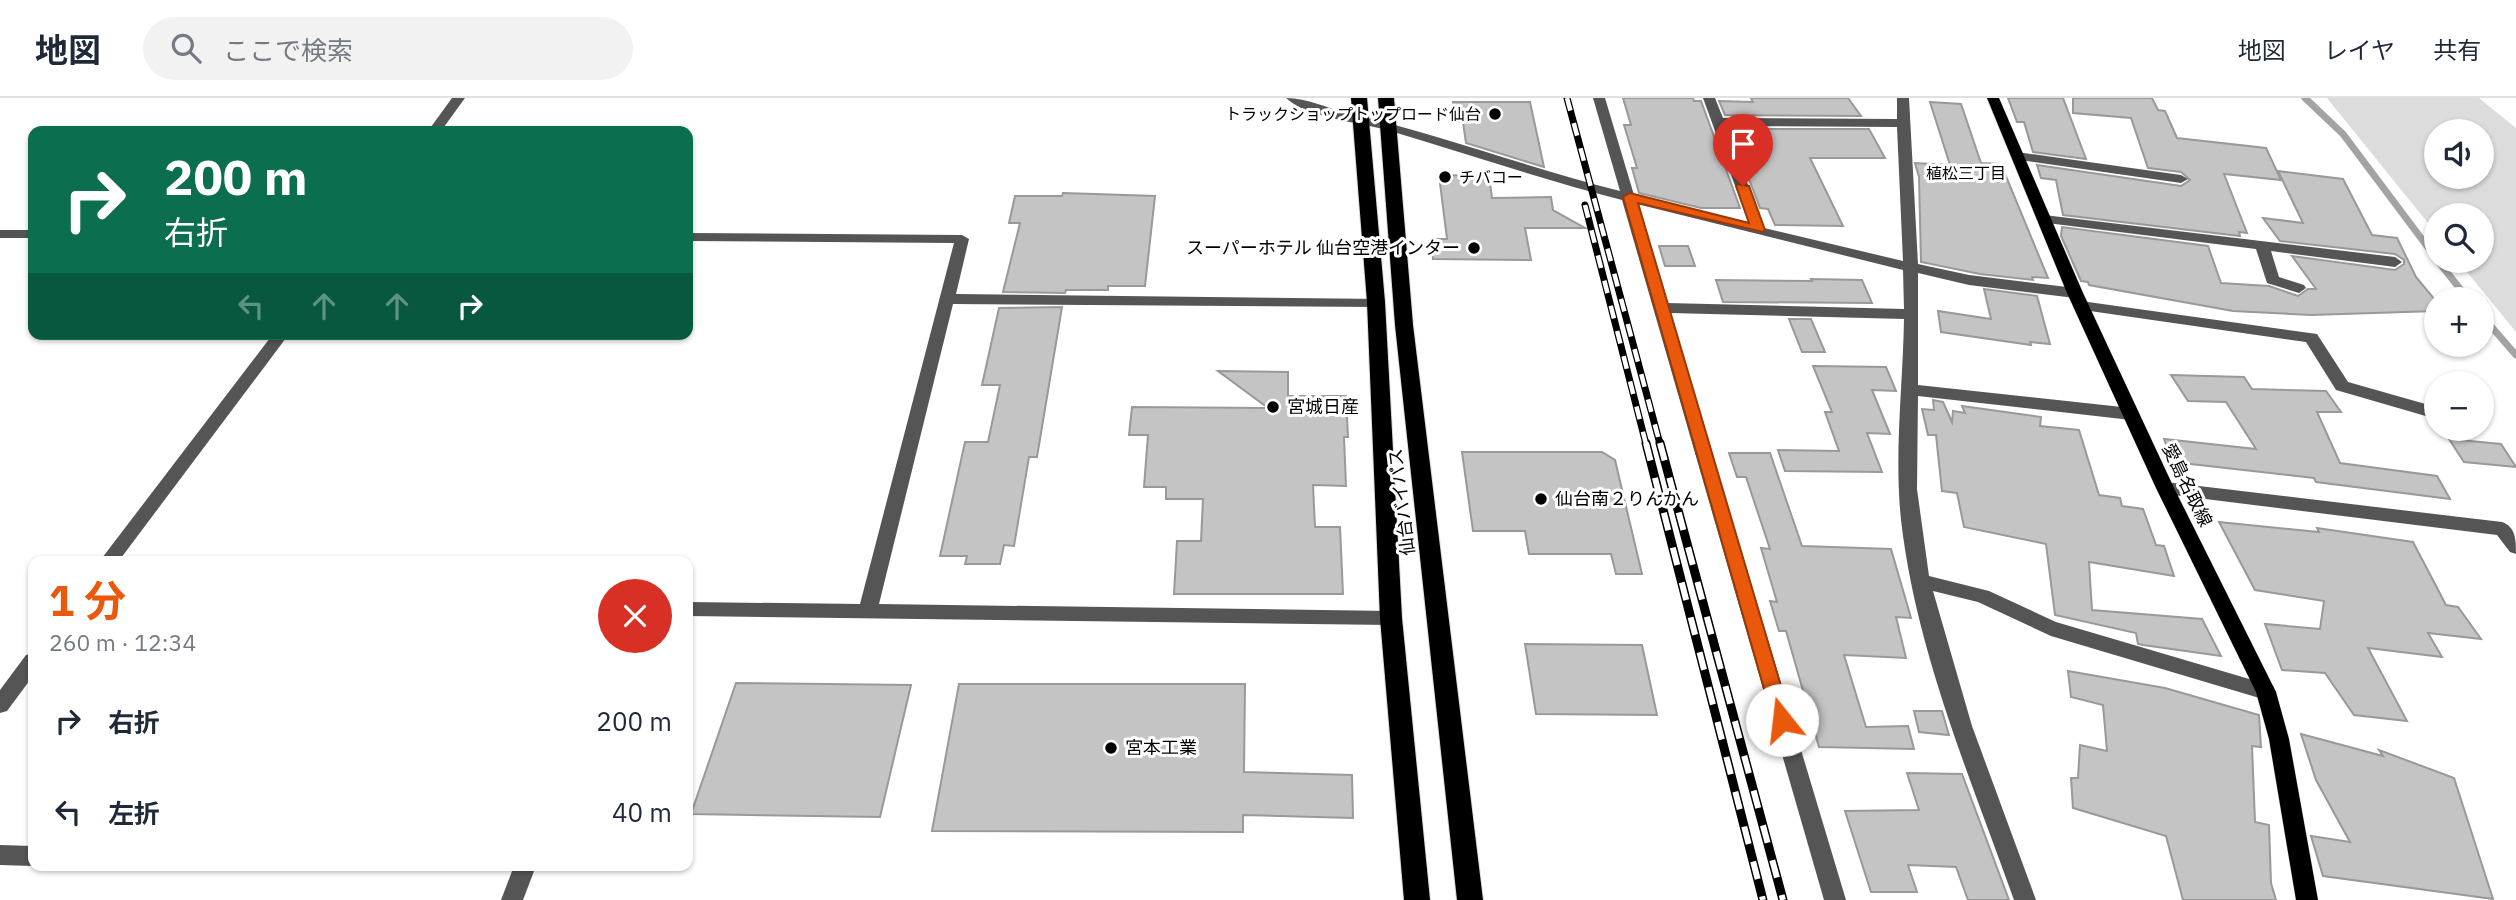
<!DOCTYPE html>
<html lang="ja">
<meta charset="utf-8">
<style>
body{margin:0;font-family:"IBM Plex Sans","Noto Sans JP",sans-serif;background:#f2f2f3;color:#1f2937;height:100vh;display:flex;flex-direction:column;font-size:26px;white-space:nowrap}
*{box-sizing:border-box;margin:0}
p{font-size:23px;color:#747a83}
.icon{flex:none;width:38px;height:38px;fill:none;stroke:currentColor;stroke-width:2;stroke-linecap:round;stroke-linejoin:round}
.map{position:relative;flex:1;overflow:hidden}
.panel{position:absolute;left:28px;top:458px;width:665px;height:315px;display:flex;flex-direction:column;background:#fff;border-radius:14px;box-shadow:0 2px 5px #0004}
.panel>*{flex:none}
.banner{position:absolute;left:28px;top:28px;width:665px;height:214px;border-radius:14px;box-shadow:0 2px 5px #0004;background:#0b6e4f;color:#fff;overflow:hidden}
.tools{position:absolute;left:2424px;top:21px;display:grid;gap:14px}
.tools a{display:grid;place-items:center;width:70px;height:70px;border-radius:50%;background:#fff;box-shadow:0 2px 5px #0004;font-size:35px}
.pin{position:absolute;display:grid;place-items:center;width:60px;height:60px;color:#fff;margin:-72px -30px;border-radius:50% 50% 50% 0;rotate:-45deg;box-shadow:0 0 7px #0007}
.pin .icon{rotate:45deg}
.me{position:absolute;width:77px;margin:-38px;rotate:344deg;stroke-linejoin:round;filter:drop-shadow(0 0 5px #0008)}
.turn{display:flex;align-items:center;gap:24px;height:147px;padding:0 21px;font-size:32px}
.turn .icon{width:91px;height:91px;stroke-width:2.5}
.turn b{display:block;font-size:49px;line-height:60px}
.lanes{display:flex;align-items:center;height:66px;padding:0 21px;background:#0003;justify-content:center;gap:35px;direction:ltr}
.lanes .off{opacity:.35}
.round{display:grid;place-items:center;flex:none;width:74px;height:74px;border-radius:37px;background:#f2f2f3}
.headline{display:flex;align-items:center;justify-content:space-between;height:119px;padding:0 21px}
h1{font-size:42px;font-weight:700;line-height:52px;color:#ea580c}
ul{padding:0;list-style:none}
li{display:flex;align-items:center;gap:21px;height:91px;padding:0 21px}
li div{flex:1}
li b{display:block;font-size:26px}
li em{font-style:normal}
header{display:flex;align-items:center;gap:42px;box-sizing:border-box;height:98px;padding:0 35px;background:#fff;border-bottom:2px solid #e0e1e3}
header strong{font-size:33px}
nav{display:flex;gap:38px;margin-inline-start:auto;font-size:24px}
.search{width:490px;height:63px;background:#f2f2f3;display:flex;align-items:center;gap:18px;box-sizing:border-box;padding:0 24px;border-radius:38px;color:#747a83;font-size:26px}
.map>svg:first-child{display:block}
.green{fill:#dcdcdc;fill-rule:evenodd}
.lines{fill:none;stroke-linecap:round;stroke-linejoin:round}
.stream{stroke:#a3a3a3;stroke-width:7}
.building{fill:#c4c4c4;stroke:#999;stroke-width:2}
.major-casing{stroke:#dbdbdb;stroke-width:1}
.highway-casing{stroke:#dbdbdb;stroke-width:2}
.minor{fill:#555;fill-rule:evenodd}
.major{fill:#000;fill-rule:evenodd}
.highway{fill:#000;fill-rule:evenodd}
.rail-far1-casing{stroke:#000;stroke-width:7}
.rail-casing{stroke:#000;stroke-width:9}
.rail-far1{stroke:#fff;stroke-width:4.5;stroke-dasharray:13;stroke-linecap:butt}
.rail{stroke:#fff;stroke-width:6;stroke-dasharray:18;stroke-linecap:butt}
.route{fill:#ea580c;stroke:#983908;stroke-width:2}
.poi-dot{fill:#000;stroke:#fff;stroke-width:2.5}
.labels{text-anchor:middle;stroke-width:6;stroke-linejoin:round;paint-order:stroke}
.far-poi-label{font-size:16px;fill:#000;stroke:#fff;text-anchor:end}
.far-neighbourhood-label{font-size:16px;fill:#000;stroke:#fff}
.poi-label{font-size:18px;fill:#000;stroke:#fff;text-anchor:start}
.street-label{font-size:18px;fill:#000;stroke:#fff}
</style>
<header>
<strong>地図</strong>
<div class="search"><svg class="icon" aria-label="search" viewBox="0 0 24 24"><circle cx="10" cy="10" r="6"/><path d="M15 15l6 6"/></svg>ここで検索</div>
<nav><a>地図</a><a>レイヤ</a><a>共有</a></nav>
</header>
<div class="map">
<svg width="2516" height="802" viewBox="0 0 2516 802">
<rect width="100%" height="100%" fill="#fff"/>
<path class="green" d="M2327,0h152l37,30v204l-58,-71h24v-46h-46v18zM2436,33h46v46h-46z"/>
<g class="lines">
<g class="stream">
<path d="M2305,0l38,36 93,124"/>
<path d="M2438,163l30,38"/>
<path d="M2482,218l34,39"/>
</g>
</g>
<g class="building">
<path d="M1623,0h70l1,3h7l39,107h-39l-62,-15 -7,-25h5l-13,-43h7z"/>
<path d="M1751,0h97l13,18 -136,-1 -6,-14 34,1z"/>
<path d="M2008,0h55l23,61 -53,-7 -9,-30h-7z"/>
<path d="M2073,0h79l6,12 7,1 12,27 89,10 15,32 -57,-6 23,59 -8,-1 1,4 -177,-21 -7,-35 -15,-2 -4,-13 144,21 9,-6 -9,-8 -33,-4 -17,-50 -58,-5z"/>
<path d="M1453,4h77l14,65 -78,-24 -3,-21h-7z"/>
<path d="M1930,4l31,2 20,59 20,1 47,114 -16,-1 1,3 -53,-6 -59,-12 -2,-85 -4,-14 35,2z"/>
<path d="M1730,31h139l16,29h-75l33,68 -68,-1 -7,-16 -8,-1z"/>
<path d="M2278,73l65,8 29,56 25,3 19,39 20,24v10l-125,4 -78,-4 -144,-26 -1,-3 -7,-1 -20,-45 1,-9 146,19 13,37 48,3 29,10 10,-7h8l-24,-33 103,14 9,-6v-4l-9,-6 -115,-13 -17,-23 40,5z"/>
<path d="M1439,77l50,1 3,22 59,-1 2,13 32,18h-60l6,32 -98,-1 -2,-20h16z"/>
<path d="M1063,95l92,3 -10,90h-37v4h-42l-1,3 -62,-1 17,-69h-11l6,-27h47z"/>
<path d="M1659,148h29l7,20h-30z"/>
<path d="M1811,181l51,1 10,23 -149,-1 -7,-22 96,1z"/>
<path d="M1984,191l53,7 13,48 -20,-2 1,3 -90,-13 -3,-21 53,8z"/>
<path d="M1062,209l-25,150h-8l-15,89 -10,-1 -4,19h-35l2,-8h-27l25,-114h23l12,-57h-18l17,-77z"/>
<path d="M1789,221h22l14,33h-23z"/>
<path d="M1813,268l73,1 10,24 -24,-1 18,44 -23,-1 15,39 -97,-1 -7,-21 61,1 -14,-39h7z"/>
<path d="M1218,273l70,1v24h58l2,41h-4l2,49 -33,-1 2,42h25l3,67h-169l3,-53h24l2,-42h-37v-12h-22l4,-52h-19l3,-28 136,1z"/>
<path d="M2171,277l73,2 8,12 74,2 15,21h-24l23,51 97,13 13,23 -134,-17 -2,-4 -141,-16 -9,-23 92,10 -30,-47 -38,-1z"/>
<path d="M1933,302l10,2 9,20 1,-11 12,2 -3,-7 79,11 -1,9 39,4 20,65 21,3 2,8 21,3 13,36 8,1 10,30 -85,-14 3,48 110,9 19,37 -78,-11 -5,-1 -2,-11 -81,-18 -9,-71 -82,-17 -7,-34 -15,-2 -6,-56h-8l-6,-26 12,1z"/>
<path d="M2449,341l52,5 15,23 -52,-5z"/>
<path d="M1462,354h140l13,8 27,114h-26l-5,-20h-82l-4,-23h-52z"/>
<path d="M1729,355h41l32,93 89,3 20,69 -15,-1 10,41 -62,-3 22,72 42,-1 6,23 -95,-2 -33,-116h-7l-9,-30 7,1 -16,-54 9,1 -24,-72h-9z"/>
<path d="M2219,424l100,10 -2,-4 96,14 33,63 12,2 23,32 -53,-6 14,24 -74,-9 39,73 -53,-6 -29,-42 -43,-3 -17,-46 55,5 4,-28 -69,-11z"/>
<path d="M1525,546l117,1 15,70 -121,-1z"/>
<path d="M2068,573l97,17 94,27 2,32 -9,-1 3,76 14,3 2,58 5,17h-93l-17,-64 -93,-28 -2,-30h7l2,-33 27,6 -4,-46 -32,-8z"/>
<path d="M736,585l175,2 -31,132 -189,-3z"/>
<path d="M959,586h286l-1,88 108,3 1,43 -110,-3v17l-311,-1z"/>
<path d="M1914,613h28l7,24 -30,-3z"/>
<path d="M2301,636l82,22 -4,-6 75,28 39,121 -170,-23 -12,-40 39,6 -34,-62z"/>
<path d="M1907,675l55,1 47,126h-41l-12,-33 -48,-2 9,27h-46l-26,-81 74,-1z"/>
</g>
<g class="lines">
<g class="major-casing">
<path id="major" d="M1987,0h12l84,195 91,195 102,204 13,47 29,161h-22l-27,-161 -13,-47 -100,-204 -89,-195z"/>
</g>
<g class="highway-casing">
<g id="highway">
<path d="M1351,0h16l18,204 17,316 28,282h-26l-24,-282 -13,-316z"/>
<path d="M1378,0h16l19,227 70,575h-26l-62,-575z"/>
</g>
</g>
<g class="minor">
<path d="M452,0h13l-24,33h-13z"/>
<path d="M1286,0c22,0 40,10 61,15 92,21 181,55 273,78l-27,-93h12l29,97 115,29 -46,-126h12l8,20 174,1v-21h12l9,166 51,11 106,13 8,5 -8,5 -106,-13 -51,-12v112l213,23 8,6 -8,6 -213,-24 -1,93 12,87 60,15 67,31 217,64 3,6 -3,6 -7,2 -215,-64 -73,-34 -45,-11 39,135 64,174h-22c-44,-123 -98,-249 -113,-380 -7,-67 2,-135 3,-201l-234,-6 176,587h-22l-202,-700c-79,-20 -157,-47 -235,-70 -29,-8 -80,-12 -101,-32zM1726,28l171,1 6,134 -139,-33zM1637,106l266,66 1,39 -237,-6z"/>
<path d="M2017,54l164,23 7,4 -7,4 -169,-24v-6z"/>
<path d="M2044,117l351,42 7,5 -7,5 -124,-16 8,26 25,8 2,3 -7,5 -32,-10 -11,-34 -217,-27 -2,-3z"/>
<rect x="0" y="132" width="33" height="8"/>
<path d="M688,135l274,2 7,4 -13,55 425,5 3,3 -8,5 -423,-3 -74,300 512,7 7,2 2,5 -2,5 -7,2 -703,-9v-14l172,2 94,-361 -266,-2z"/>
<path d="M2081,203l236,33 31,48 88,25v12l-100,-29 -30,-48 -230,-33 -3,-3z"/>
<path d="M273,236h16l-171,228h-19z"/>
<path d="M2165,384l337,40c14,5 14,18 14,32l-6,-2 -13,-17 -332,-41 -9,-6z"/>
<path d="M33,555v23l-26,35 -7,2v-23l26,-35z"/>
<path d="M0,747l33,1v20l-33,-1z"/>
<path d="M514,768h22l-13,34h-22z"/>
</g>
<use href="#major" class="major"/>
<use href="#highway" class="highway"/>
<g class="rail-far1-casing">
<g id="rail-far1">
<path d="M1567,0l93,346"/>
<path d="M1585,107l61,239"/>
</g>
</g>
<g class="rail-casing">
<g id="rail">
<path d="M1646,345l117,457"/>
<path d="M1660,345l123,457"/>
</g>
</g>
<use href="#rail-far1" class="rail-far1"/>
<use href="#rail" class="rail"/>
</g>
<path class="route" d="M1738,86l11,2 16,44 -2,2 -125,-29 153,517 -9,7 -9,-7 -150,-523 7,-4 119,30 -13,-37z"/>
<g class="poi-dot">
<circle cx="1495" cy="16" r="7"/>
<circle cx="1445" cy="79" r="7"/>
<circle cx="1474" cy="150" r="7"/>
<circle cx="1273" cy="309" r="7"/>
<circle cx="1541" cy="401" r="7"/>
<circle cx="1111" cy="650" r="7"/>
</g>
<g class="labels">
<g class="far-poi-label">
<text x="1481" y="22">トラックショップトップロード仙台</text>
<text x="1459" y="85" text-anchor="start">チバコー</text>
</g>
<g class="far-neighbourhood-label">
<text x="1966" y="81">植松三丁目</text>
</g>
<g class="poi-label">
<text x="1460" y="156" text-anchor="end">スーパーホテル 仙台空港インター</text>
<text x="1287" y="315">宮城日産</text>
<text x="1555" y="407">仙台南２りんかん</text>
<text x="1125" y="656">宮本工業</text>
</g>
<g class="street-label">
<text transform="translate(2187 387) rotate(64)" y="6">愛島名取線</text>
<text transform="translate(1402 404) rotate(-97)" y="6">仙台バイパス</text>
</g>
</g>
</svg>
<div class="tools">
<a><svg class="icon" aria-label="sound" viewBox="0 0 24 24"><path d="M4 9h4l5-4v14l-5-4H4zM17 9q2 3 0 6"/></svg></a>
<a><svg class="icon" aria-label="search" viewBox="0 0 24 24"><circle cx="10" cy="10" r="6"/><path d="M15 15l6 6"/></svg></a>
<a>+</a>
<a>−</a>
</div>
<div class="pin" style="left:1743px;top:88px;background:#d93025"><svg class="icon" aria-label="arrive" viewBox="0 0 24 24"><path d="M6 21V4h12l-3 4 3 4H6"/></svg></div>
<svg class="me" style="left:1782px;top:622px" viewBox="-20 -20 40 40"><circle r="19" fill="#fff"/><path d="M0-13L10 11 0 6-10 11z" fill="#ea580c"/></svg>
<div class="banner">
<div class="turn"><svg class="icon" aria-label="right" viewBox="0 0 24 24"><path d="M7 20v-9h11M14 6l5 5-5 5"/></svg><div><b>200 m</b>右折</div></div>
<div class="lanes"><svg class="icon off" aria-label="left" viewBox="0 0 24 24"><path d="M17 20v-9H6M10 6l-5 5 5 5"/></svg><svg class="icon off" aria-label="ahead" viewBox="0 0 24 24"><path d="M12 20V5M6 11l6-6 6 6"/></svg><svg class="icon off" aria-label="ahead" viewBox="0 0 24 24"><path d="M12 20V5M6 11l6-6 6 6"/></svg><svg class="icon" aria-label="right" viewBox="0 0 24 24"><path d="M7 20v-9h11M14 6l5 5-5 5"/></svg></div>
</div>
<section class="panel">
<div class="headline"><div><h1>1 分</h1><p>260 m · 12:34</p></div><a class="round" style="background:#d93025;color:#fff"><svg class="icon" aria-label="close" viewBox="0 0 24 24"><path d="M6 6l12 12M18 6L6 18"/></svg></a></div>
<ul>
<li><svg class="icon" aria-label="right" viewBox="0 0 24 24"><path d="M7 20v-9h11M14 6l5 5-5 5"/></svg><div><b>右折</b></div><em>200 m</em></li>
<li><svg class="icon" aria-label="left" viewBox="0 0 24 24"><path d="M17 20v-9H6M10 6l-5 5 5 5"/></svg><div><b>左折</b></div><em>40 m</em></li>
</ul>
</section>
</div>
